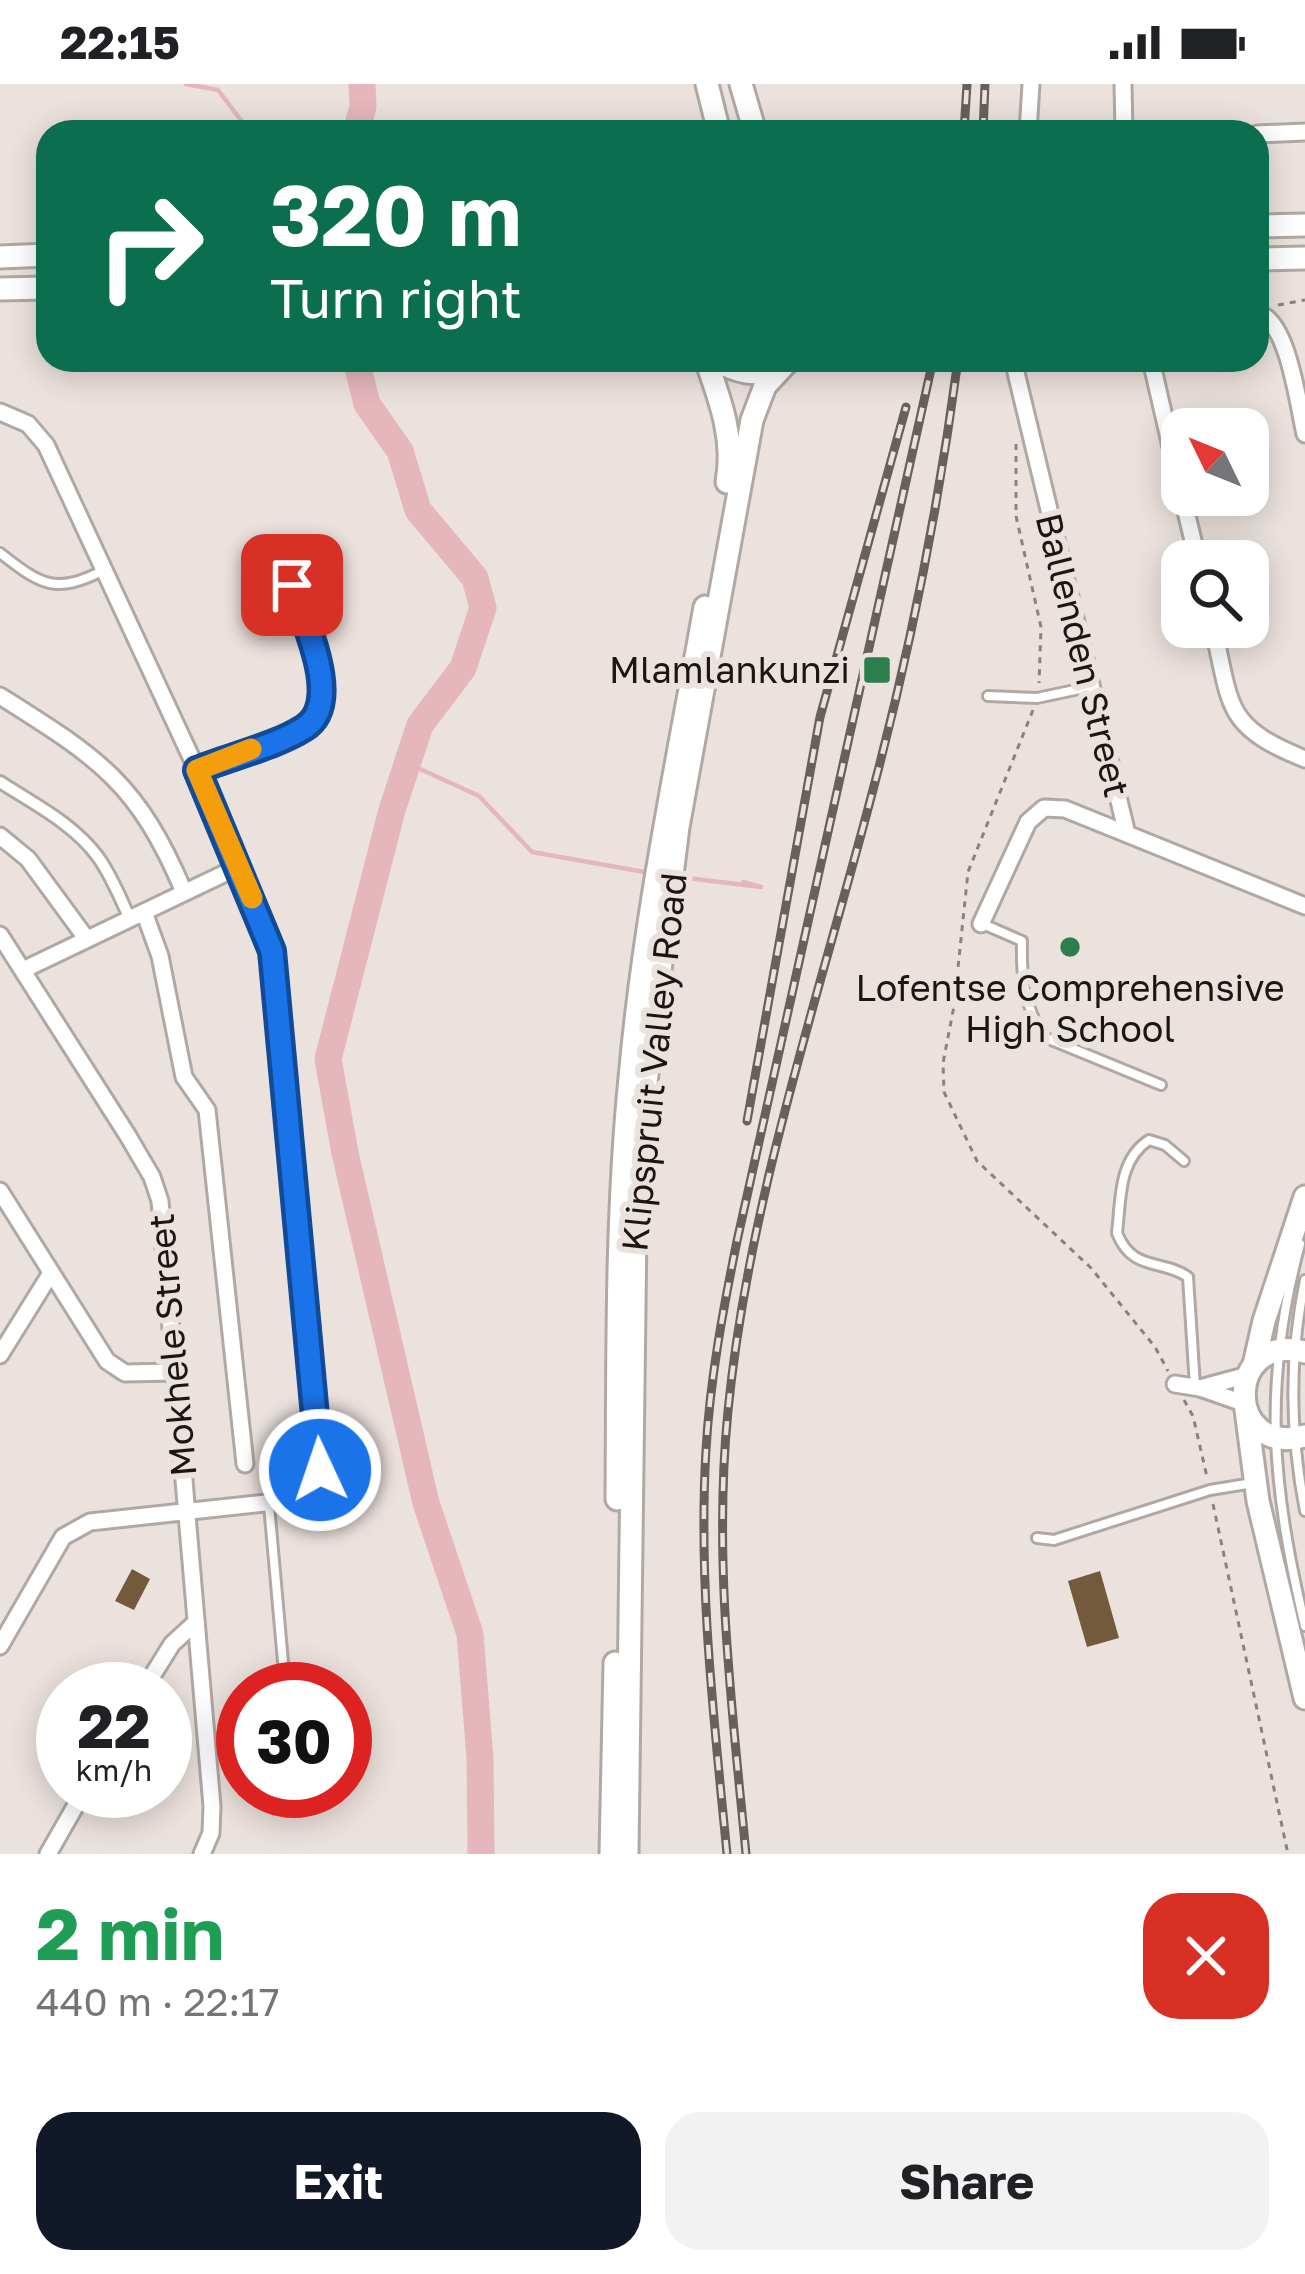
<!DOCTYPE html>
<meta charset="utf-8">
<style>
body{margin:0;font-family:"Golos Text",sans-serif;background:#f2f2f2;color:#202124;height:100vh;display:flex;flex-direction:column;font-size:45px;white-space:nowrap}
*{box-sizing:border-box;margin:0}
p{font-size:39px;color:#757577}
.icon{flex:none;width:66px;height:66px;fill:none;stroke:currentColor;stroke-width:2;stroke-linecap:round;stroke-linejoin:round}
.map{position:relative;height:1770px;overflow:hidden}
.sheet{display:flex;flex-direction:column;background:#fff;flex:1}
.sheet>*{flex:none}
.guide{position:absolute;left:36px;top:36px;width:1233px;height:252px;border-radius:36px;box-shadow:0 6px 30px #0003;background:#0b6e4f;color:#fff;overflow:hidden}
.needle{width:78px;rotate:313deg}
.tools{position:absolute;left:1161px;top:324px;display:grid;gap:24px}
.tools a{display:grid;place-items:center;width:108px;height:108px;border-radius:24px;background:#fff;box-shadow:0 6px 30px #0003;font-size:60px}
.speed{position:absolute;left:36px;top:1578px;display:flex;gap:24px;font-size:60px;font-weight:700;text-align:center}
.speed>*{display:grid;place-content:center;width:156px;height:156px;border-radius:50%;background:#fff;box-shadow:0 6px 30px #0003;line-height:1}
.speed small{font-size:30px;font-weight:400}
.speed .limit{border:18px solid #d22;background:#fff;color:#111}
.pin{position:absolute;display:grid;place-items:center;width:102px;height:102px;color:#fff;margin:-51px;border-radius:24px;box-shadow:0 6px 18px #0006}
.me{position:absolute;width:132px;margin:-66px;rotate:357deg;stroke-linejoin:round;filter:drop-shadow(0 0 9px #0008)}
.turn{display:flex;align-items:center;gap:42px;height:252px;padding:0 36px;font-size:54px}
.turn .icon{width:156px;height:156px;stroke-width:2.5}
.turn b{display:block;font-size:84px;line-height:102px}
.round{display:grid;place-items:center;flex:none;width:126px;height:126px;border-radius:36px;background:#f2f2f2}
.summary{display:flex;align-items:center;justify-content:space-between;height:204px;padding:0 36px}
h1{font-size:72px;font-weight:700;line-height:90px;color:#1e9e55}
.button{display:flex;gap:24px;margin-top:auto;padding:24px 36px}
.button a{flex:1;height:138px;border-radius:36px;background:#111827;color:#fff;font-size:48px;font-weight:700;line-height:138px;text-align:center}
.button a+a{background:#f2f2f2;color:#202124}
.status{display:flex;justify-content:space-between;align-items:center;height:84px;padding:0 60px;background:#fff;direction:ltr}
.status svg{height:33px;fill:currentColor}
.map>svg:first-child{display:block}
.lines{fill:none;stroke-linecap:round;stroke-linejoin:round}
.stream{stroke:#e5b7bd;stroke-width:4.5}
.river{stroke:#e5b7bd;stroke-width:27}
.building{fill:#735a3c}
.service-casing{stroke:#b2a8a3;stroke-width:14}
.pedestrian-casing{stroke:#b2a8a3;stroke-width:16}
.minor-casing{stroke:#b2a8a3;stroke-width:21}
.secondary-casing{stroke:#b2a8a3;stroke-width:27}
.path{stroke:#89837f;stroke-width:3;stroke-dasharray:6 6;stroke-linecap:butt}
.service{stroke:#fff;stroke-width:8}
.pedestrian{stroke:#fff;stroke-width:10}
.minor{stroke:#fff;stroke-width:15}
.secondary{stroke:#fff;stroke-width:21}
.rail-casing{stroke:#67615e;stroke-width:9}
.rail{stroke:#ece2dd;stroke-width:4.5;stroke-dasharray:14;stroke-linecap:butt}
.route-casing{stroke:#114b97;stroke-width:30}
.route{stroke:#1a73e8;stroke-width:21}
.slow{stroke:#f59e0b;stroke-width:21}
.poi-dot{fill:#2d7e4f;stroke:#ece2dd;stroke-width:4.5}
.labels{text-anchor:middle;stroke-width:12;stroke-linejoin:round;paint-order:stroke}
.street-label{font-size:36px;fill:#191614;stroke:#ece2dd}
.poi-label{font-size:36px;fill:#191614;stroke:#ece2dd;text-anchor:end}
</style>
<div class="status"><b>22:15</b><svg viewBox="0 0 49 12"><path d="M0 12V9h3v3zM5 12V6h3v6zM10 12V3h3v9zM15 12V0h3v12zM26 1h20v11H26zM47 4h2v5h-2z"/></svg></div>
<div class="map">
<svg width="1305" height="1770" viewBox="0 0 1305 1770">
<rect width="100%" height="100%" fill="#ece2dd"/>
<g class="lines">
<g class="stream">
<path d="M186,0l32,6 32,42"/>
<path d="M407,679l72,33 53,56 118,21"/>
<path d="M679,793l82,10 -18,-5"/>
</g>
<g class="river">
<path d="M356,48l7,-25 -1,-23"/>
<path d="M356,276l11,44 33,47 18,59 57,68 8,30 -20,60 -43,57 -28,85 -64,249 17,94 81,350 44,131 10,124 1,96"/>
</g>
</g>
<g class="building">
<path d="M132,1485l18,10 -16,31 -19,-9z"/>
<path d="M1100,1487l19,67 -32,9 -19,-66z"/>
</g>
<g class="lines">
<g class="service-casing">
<g id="service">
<path d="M0,469c41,32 55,42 104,17"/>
<path d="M988,612l49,2 52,-11"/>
<path d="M983,840l39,17c-1,35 2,65 22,96l117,48"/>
<path d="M1184,1077l-19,-16 -16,-5c-31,20 -28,60 -32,93 15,39 46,26 71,44l7,109"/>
<path d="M1300,1160c-38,141 -28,242 5,382"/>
<path d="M1305,1196c-16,76 -15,154 0,231"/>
<path d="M269,1421l15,168"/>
<path d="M1037,1454l17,2 156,-50 43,-7"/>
</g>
</g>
<g class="pedestrian-casing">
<path id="pedestrian" d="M0,698c34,22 74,42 98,75 13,18 22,40 31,60"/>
</g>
<g class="minor-casing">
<g id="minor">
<path d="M1123,0l1,48"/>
<path d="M1028,48l3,-48"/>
<path d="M1257,50l48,-2"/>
<path d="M1257,229c31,6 41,91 48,121"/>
<path d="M1013,276l114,474 178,72"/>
<path d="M1151,276l31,135"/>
<path d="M0,328l28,12 18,21 151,325 73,170 51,510 -3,28 -25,22 -203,22 -27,15 -63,109"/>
<path d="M1182,411l16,66"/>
<path d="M1213,543c19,80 10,99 92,132"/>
<path d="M0,612c98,62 137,85 184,196"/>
<path d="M197,686c34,-13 76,-23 107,-42 41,-25 -1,-110 -12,-143"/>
<path d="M0,752l28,23 58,79"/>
<path d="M144,828l16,44 24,121 23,33 38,354"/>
<path d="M981,840l47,-102 16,-14 21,1 62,25"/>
<path d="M0,851l128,201 24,41 8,24 52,605 -1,27 -9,21"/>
<path d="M23,886l215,-103"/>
<path d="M0,1107l107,170 18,12 50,-1"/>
<path d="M0,1271l51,-82"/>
<path d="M1175,1300l25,4 43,15"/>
<path d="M1200,1304l48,-13"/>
<path d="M144,1605l28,-45 24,-22"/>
<path d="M48,1770l36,-63"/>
</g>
</g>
<g class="secondary-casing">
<g id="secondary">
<path d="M707,0l12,48"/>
<path d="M741,0l14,48"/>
<path d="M1257,142l48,-1"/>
<path d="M0,173l48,-2"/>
<path d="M1257,175l48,-1"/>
<path d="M0,205l48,-1"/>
<path d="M706,276c14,40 29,79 21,122"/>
<path d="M714,276c22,11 41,18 65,8"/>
<path d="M1305,1268c-81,-21 -81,106 0,84"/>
<path d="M1254,1281l10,-44 41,-124"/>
<path d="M1246,1326l12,91 47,197"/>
<path d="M617,1415c1,-140 -1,-281 13,-421 14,-159 47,-314 75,-471"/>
<path d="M611,1770l4,-191"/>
<path d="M627,1770l8,-624 5,-100 38,-303 74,-407 13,-34 24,-26"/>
</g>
</g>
<g class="path">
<path d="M1278,221l27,-5"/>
<path d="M1016,360v72l25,111 -2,56"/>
<path d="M1033,626l-65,162 -14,134 -11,57 1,29 33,69 114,107 64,79 13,24"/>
<path d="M1184,1316l9,16 14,61"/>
<path d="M1213,1420l75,350"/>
</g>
<use href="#service" class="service"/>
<use href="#pedestrian" class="pedestrian"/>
<use href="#minor" class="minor"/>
<use href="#secondary" class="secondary"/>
<g class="rail-casing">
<g id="rail">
<path d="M964,48l3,-48"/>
<path d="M983,48l2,-48"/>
<path d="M747,1037l73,-404 86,-310"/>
<path d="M727,1770c-13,-135 -29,-269 -21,-404 4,-71 17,-140 31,-209l196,-881"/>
<path d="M746,1770c-14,-147 -33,-295 -18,-443 21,-214 92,-417 146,-625 37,-140 65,-282 84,-426"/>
</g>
</g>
<use href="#rail" class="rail"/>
</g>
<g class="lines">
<g class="route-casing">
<path id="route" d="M292,501c11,34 53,118 12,143 -28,18 -75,29 -107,42l75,181 48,519"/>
</g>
<use href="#route" class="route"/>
<path class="slow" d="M251,665l-54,21 55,128"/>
</g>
<g class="poi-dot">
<rect x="862" y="571" width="30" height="30" rx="6"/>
<circle cx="1070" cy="863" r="12"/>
</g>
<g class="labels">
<g class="street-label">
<text transform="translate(1083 571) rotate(76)" y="13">Ballenden Street</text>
<text transform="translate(654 978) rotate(-84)" y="13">Klipspruit Valley Road</text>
<text transform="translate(172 1261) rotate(-95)" y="13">Mokhele Street</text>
</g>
<g class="poi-label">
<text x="850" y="599">Mlamlankunzi</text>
<text x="1070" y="917" text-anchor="middle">Lofentse Comprehensive<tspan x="1070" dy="41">High School</tspan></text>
</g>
</g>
</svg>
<div class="tools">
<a><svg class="needle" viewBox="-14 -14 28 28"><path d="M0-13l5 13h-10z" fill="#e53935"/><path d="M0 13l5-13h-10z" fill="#757577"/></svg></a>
<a><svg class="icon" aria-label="search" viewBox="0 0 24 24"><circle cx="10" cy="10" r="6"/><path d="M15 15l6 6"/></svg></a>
</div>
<div class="speed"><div>22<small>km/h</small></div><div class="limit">30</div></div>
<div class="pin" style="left:292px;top:501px;background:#d93025"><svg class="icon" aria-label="arrive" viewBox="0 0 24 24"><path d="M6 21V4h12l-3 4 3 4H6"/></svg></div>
<svg class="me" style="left:320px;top:1386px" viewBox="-20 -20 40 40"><circle r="17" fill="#1a73e8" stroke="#fff" stroke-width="3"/><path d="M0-11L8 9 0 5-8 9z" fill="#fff"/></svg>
<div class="guide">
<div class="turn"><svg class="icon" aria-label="right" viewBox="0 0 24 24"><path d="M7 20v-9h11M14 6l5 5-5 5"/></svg><div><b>320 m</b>Turn right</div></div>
</div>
</div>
<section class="sheet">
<div class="summary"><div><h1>2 min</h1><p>440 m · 22:17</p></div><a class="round" style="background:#d93025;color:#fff"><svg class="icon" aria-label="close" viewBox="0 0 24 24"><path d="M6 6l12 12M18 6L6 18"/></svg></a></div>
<div class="button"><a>Exit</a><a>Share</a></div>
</section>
